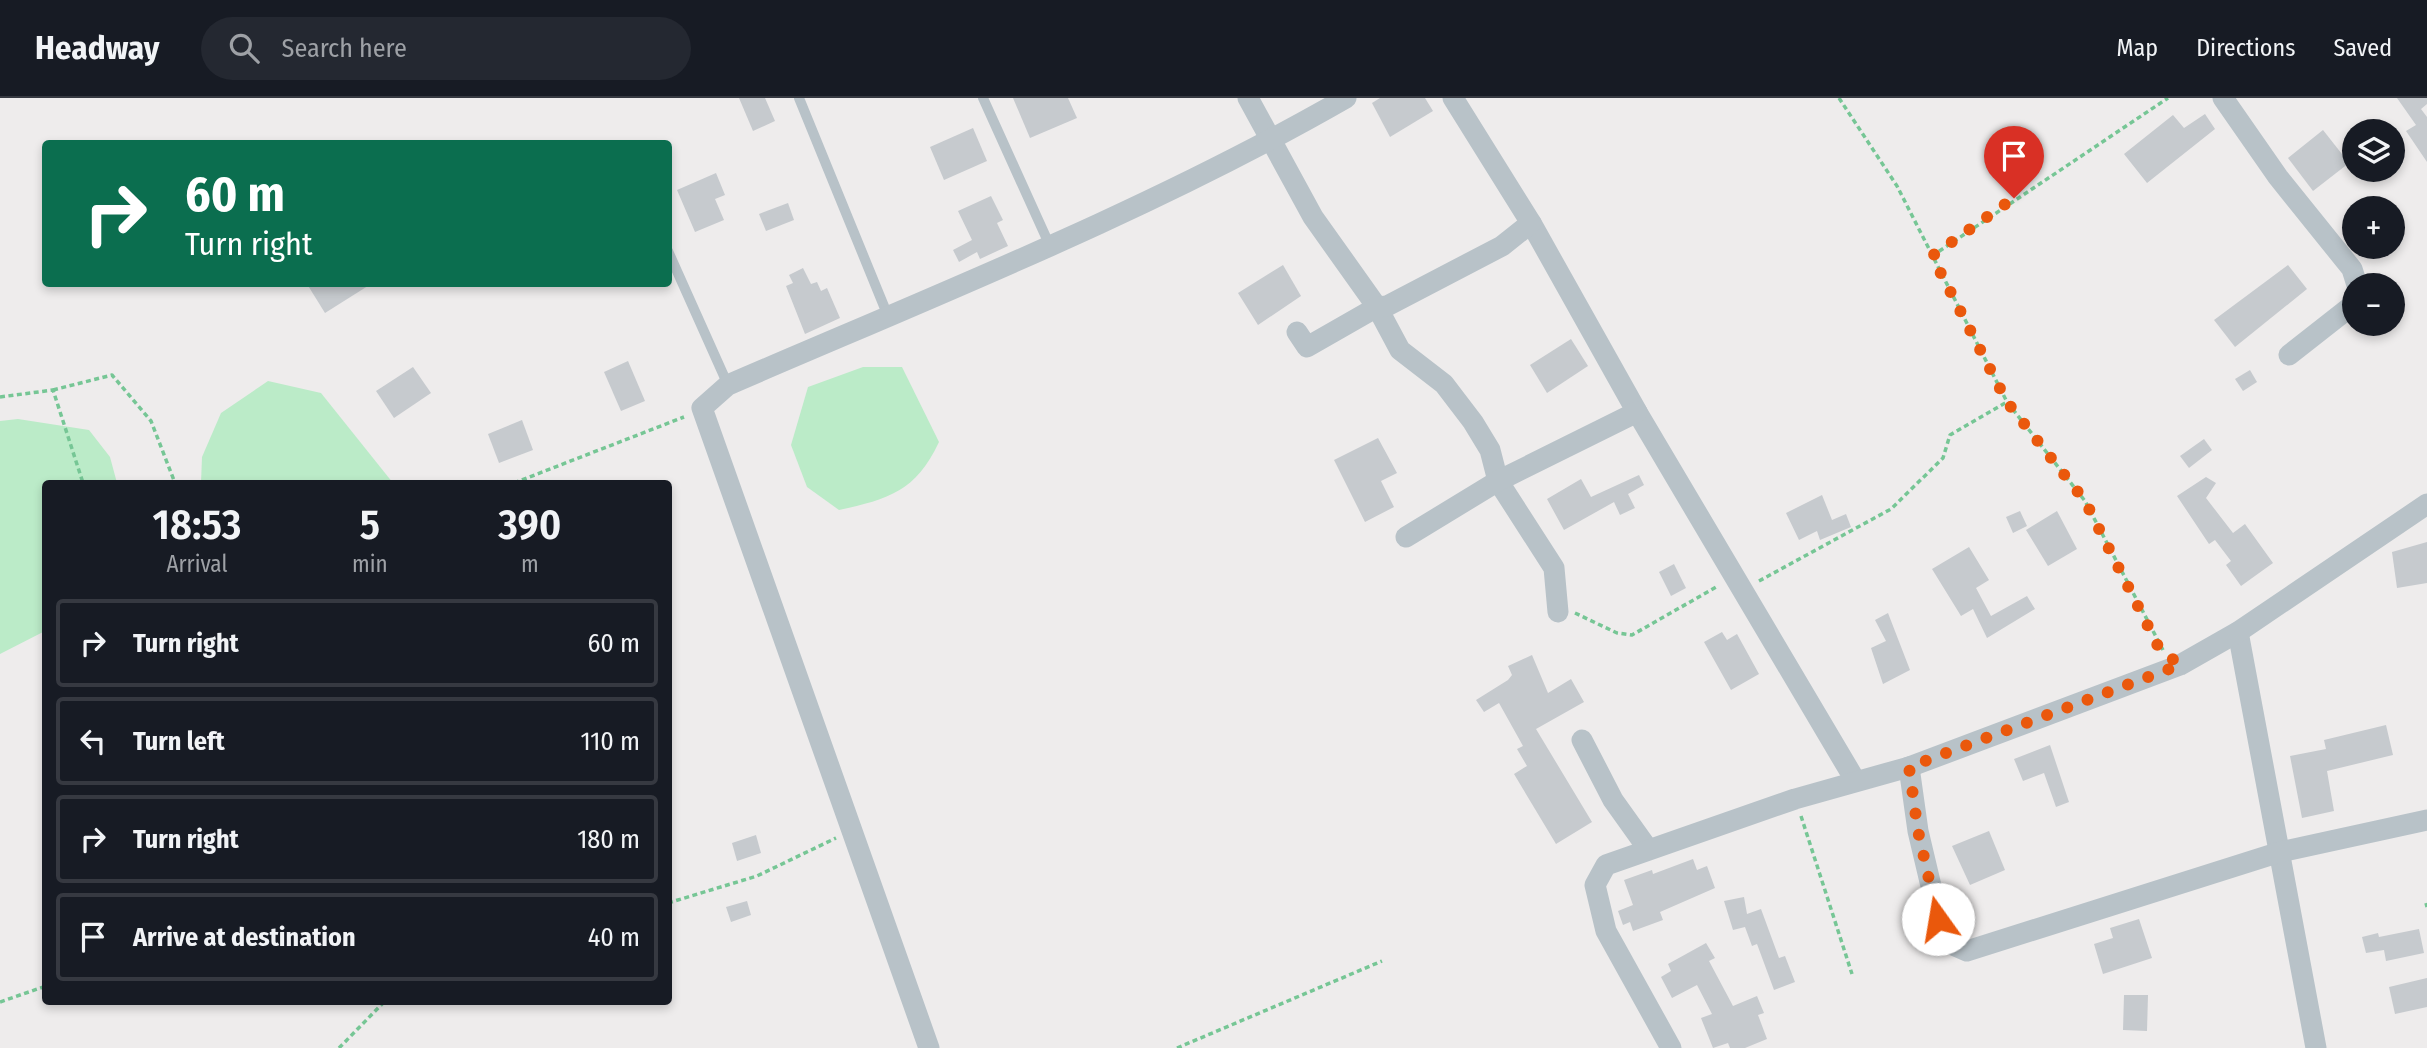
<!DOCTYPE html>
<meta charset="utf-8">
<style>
body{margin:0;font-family:"Fira Sans Condensed",sans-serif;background:#242831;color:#f1f3f6;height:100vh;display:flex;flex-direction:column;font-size:26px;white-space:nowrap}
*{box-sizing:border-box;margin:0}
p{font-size:23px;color:#9ea1a6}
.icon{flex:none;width:38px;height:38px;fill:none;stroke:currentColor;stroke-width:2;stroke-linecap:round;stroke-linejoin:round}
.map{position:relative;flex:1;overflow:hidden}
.side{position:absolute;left:42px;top:382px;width:630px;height:525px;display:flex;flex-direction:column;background:#171b24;border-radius:7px;box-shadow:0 4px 10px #0003}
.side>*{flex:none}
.guide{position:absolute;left:42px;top:42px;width:630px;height:147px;border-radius:7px;box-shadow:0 4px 10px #0003;background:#0b6e4f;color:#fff;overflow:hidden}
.controls{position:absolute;left:2342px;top:21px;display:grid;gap:14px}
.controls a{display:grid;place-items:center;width:63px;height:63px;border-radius:50%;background:#171b24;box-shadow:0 4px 10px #0003;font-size:35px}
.pin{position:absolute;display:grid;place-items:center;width:60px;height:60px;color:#fff;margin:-72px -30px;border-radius:50% 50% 50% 0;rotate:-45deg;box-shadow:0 0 7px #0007}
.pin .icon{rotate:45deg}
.me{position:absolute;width:77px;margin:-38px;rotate:347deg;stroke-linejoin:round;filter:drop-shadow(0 0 5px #0008)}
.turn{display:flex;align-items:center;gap:24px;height:147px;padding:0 28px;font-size:32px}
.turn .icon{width:91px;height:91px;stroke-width:2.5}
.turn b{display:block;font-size:49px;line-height:60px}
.eta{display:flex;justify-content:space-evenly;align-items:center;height:119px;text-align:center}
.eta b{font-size:42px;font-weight:600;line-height:49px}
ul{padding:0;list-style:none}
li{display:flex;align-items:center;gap:21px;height:88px;margin:0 14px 10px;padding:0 14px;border:4px solid #363941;border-radius:7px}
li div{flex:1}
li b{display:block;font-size:26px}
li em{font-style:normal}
header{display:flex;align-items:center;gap:42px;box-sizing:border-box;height:98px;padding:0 35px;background:#171b24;border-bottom:2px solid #363941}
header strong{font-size:33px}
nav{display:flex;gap:38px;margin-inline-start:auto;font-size:24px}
.search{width:490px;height:63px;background:#242831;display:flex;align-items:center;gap:18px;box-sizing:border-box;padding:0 24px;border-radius:38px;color:#9ea1a6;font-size:26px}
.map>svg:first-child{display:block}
.green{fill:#bbebc8}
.building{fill:#c6cace}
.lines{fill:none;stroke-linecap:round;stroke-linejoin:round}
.path{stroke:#76c695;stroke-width:3.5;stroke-dasharray:5 3.5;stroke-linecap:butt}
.service{stroke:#b8c2c8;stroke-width:10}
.minor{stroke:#b8c2c8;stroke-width:21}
.route{stroke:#ea580c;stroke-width:12;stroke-dasharray:0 21.6}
</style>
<header>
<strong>Headway</strong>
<div class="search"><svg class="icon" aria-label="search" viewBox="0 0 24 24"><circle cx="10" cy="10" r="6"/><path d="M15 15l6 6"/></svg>Search here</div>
<nav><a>Map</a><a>Directions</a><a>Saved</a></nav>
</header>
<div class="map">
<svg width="2427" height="950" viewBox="0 0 2427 950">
<rect width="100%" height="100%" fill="#eeecec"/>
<g class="green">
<path d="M863,269h39l37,75c-23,49 -50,57 -100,68l-32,-23 -16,-42 17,-58z"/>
<path d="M268,283l53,12 72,90h-192l1,-26 19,-44z"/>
<path d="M18,321l71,11 21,27 7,26h-71l-1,148 -45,23v-233z"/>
</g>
<g class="building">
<path d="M739,0h26l10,23 -22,10z"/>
<path d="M1013,0h55l9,20 -47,20z"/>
<path d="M1380,0h45l8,13 -43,26 -18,-34z"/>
<path d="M2397,0h30v6l-6,5 6,8v45l-21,-31 10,-6z"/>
<path d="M2205,16l10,15 -68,54 -23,-29 49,-39 11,13z"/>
<path d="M973,30l14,33 -43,19 -14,-33z"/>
<path d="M2323,32l26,33 -36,28 -25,-33z"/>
<path d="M716,75l9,22 -10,4 9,21 -29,12 -18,-42z"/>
<path d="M991,98l12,24 -6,3 11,23 -28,13 -3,-7 -18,10 -6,-12 19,-10 -14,-29z"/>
<path d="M788,105l6,17 -28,11 -7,-17z"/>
<path d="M1283,167l18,31 -43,29 -20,-32z"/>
<path d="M2288,167l19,24 -72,58 -21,-27z"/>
<path d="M803,170l8,16 6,-2 4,9 6,-3 13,30 -35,16 -19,-48 7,-3 -4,-8z"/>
<path d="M307,186h64l-46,29z"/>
<path d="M1571,241l17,27 -41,27 -17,-28z"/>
<path d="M628,263l17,40 -24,10 -17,-39z"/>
<path d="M413,269l18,26 -37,25 -18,-27z"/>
<path d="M2250,272l7,12 -14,9 -8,-12z"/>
<path d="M522,322l11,30 -34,13 -11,-29z"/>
<path d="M1378,340l19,35 -16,8 13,26 -29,15 -31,-62z"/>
<path d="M2204,341l8,11 -23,18 -9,-12z"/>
<path d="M1639,377l5,10 -16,9 7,14 -15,7 -6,-13 -50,28 -17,-31 34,-20 10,18z"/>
<path d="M2206,379l10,6 -10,15 27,35 12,-9 28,39 -32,23 -15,-21 5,-4 -16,-21 -6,4 -32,-48z"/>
<path d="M1822,397l10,25 14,-6 5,13 -31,13 -3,-9 -18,9 -13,-27z"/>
<path d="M2020,413l7,15 -14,7 -7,-16z"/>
<path d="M2057,413l20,38 -29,17 -22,-36z"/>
<path d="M2427,444v41l-30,5 -5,-36z"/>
<path d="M1969,449l20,33 -13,8 15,28 36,-20 8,13 -48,29 -14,-29 -12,7 -29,-47z"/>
<path d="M1674,466l12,24 -15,8 -12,-24z"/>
<path d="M1888,515l22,57 -27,14 -12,-36 15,-7 -11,-21z"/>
<path d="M1722,534l5,8 10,-6 22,40 -28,16 -27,-48z"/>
<path d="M1532,557l16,38 23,-14 13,23 -48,27 56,93 -36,22 -42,-70 13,-8 -10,-17 6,-3 -24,-43 -15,9 -8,-12 32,-20 4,-5 -4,-9z"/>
<path d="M2386,627l7,30 -66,16 7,40 -32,7 -12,-62 36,-7 -2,-9z"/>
<path d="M2050,647l19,57 -13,5 -12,-34 -21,8 -9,-22z"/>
<path d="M1989,733l16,39 -35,15 -18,-39z"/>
<path d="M756,737l5,18 -24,8 -5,-18z"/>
<path d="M1693,761l4,11 10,-4 8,22 -55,24 3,8 -30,11 -3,-9 -7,3 -5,-14 15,-6 -9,-25 28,-10 1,4z"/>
<path d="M1744,799l3,17 14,-5 18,49 6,-2 10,26 -21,8 -17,-46 -5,2 -7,-19 -12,3 -9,-29z"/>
<path d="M747,803l4,14 -20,7 -5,-15z"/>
<path d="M2139,821l13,39 -49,16 -9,-30 19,-6 -3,-10z"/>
<path d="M2419,831l5,24 -38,8 -2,-11 -18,3 -4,-16 16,-4 1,4z"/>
<path d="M1706,845l9,15 -6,3 24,45 24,-10 7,17 -6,2 9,24 -22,9h-15l-2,-5 -15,5 -12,-30 11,-4 -15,-29 -25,13 -11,-21 10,-6 -3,-7z"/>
<path d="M2427,880v29l-32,7 -6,-27z"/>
<path d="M2124,897h24l-1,36 -24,-1z"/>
</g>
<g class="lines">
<g class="path">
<path d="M1839,0l58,88 110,216 78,99 78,149"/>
<path d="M1932,158l236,-158"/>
<path d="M53,292l59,-15 39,46 24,62"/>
<path d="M0,299l53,-7 30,93"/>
<path d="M514,385l170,-66"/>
<path d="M1759,483l132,-72 52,-51 7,-23 57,-33"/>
<path d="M1575,515l42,20 15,2 86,-49"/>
<path d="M1801,718l51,158"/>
<path d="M668,805l89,-27 79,-38"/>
<path d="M2426,805l1,4"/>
<path d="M0,904l46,-16"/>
<path d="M339,950l46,-47"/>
<path d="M1177,950l205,-87"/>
</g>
<g class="service">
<path d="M799,0l89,218"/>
<path d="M983,0l67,148"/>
<path d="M668,153l60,134"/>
</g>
<g class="minor">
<path d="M1248,0l65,119 64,90 23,43 44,34 29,38 17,28 8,31 56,87 4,44"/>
<path d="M2223,0l55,79 74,92 5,16"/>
<path d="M1531,125l106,189 218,368"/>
<path d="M1297,234l10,15 70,-40 10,-1 115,-60 29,-23 -78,-125"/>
<path d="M2289,257l65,-51"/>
<path d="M1406,439l92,-56 139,-69"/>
<path d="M2238,534l78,416"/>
<path d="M1582,642l31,60 35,49"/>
<path d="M1909,669l9,64 26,110 23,10 313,-99 147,-32"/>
<path d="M929,950l-227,-640 26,-23c208,-90 421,-174 618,-287"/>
<path d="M1671,950l-65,-117 -11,-46 11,-20 189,-66 114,-32 271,-102 58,-33 189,-128"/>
</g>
</g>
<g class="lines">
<path class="route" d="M1938,821l-20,-88 -9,-64 271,-102 -21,-17 -74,-147 -78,-99 -75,-146 82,-58"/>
</g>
</svg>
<div class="controls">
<a><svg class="icon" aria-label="layers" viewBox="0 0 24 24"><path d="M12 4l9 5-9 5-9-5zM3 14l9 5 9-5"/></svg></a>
<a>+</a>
<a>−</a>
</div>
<div class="pin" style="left:2014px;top:100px;background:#d93025"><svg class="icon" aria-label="arrive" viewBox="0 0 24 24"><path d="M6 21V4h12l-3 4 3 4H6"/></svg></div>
<svg class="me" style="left:1938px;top:821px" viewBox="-20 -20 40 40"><circle r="19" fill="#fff"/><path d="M0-13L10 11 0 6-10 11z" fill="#ea580c"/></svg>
<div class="guide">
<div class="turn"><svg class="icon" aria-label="right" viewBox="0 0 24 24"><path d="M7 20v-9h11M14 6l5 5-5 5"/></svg><div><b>60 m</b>Turn right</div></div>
</div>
<section class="side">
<div class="eta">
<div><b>18:53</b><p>Arrival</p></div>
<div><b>5</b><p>min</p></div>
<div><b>390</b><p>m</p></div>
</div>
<ul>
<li><svg class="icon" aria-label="right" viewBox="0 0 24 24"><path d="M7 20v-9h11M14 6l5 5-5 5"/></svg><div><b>Turn right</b></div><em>60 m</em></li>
<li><svg class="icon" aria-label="left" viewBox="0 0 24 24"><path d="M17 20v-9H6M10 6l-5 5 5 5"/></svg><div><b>Turn left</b></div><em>110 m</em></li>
<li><svg class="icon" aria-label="right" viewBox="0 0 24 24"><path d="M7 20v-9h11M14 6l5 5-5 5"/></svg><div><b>Turn right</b></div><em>180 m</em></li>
<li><svg class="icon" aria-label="arrive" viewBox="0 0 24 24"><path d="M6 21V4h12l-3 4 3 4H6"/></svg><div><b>Arrive at destination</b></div><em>40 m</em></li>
</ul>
</section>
</div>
